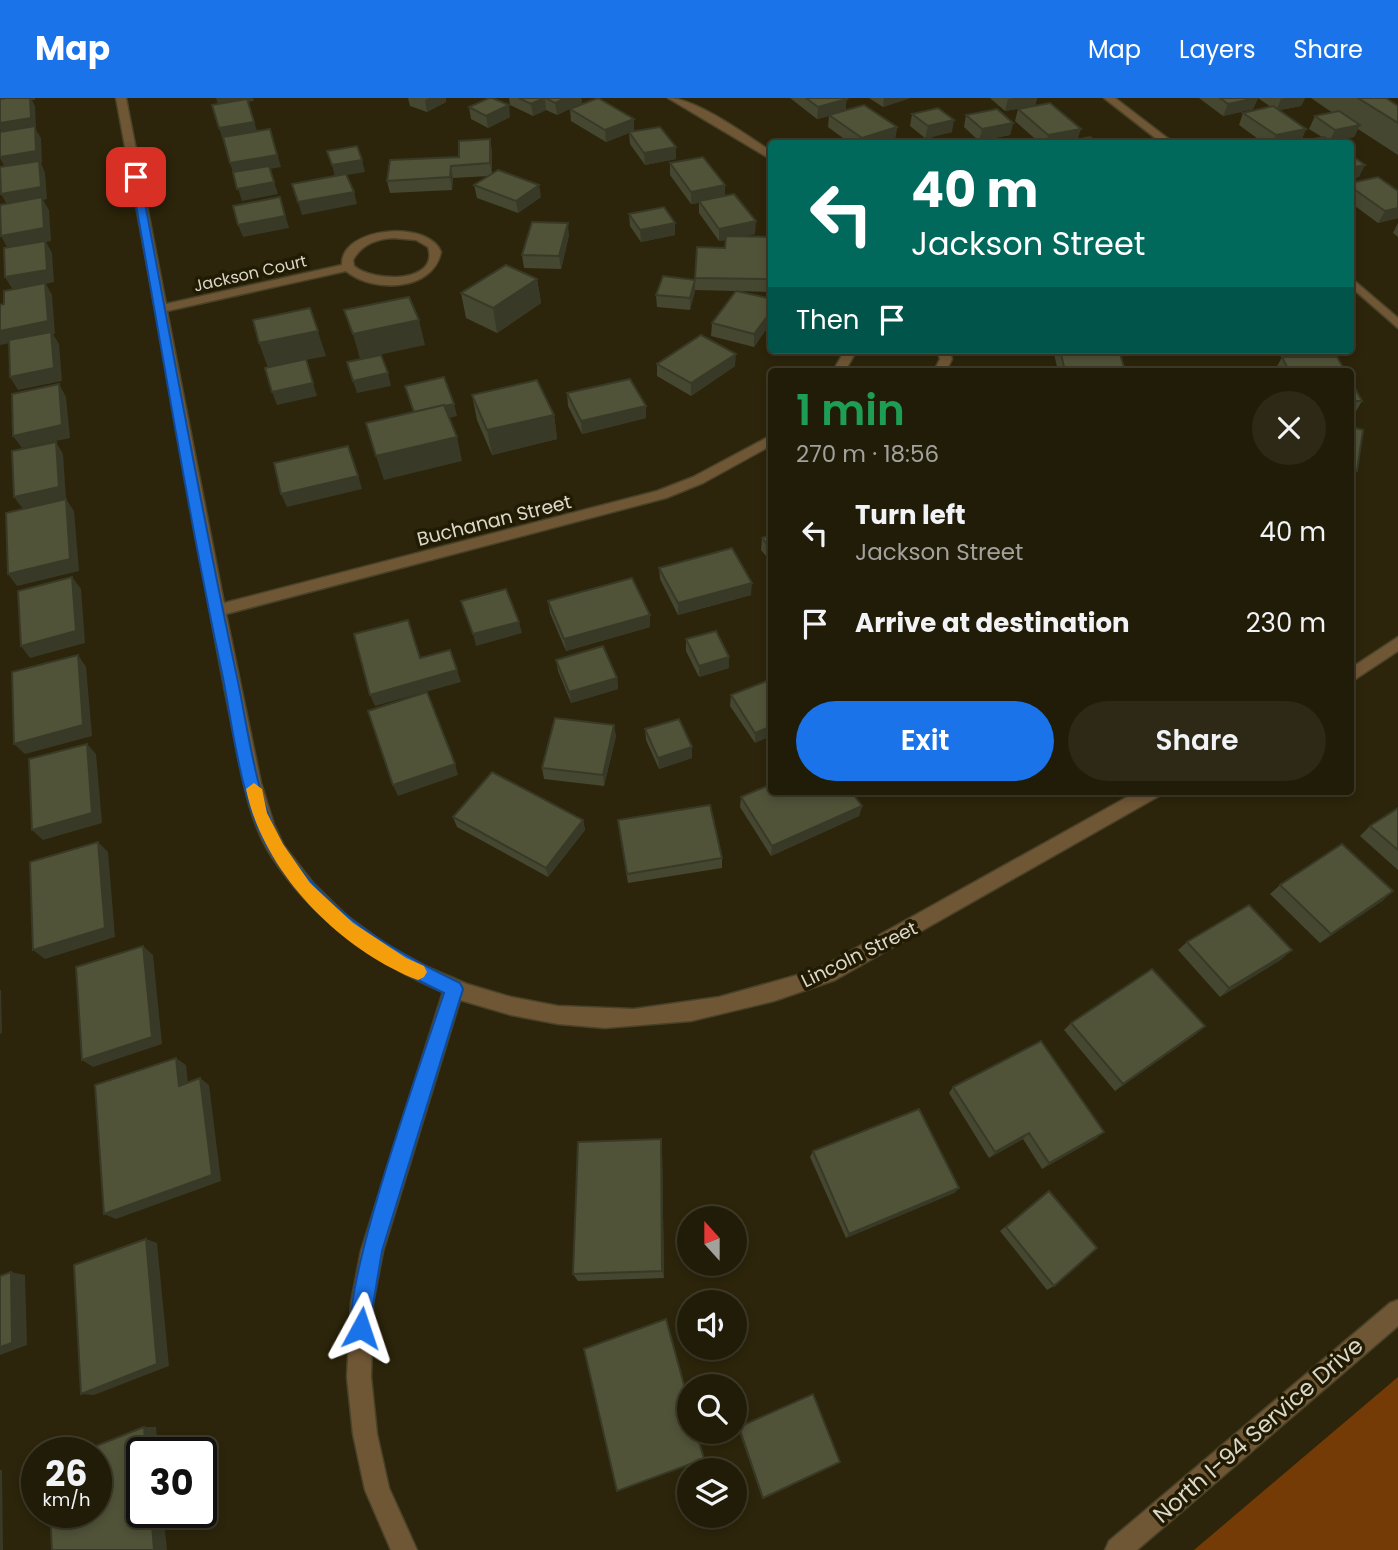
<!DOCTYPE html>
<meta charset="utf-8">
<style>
body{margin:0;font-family:Poppins,sans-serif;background:#2d2916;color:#f1f3f6;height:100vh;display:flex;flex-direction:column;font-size:26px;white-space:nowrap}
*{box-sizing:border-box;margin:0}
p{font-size:23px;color:#a2a19c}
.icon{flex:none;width:38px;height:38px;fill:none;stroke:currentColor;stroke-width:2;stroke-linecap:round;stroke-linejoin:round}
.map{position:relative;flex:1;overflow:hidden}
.drawer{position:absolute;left:768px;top:270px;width:586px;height:427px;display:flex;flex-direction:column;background:#211c08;border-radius:7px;box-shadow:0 4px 10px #0003,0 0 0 2px #3e3a29}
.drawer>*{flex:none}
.banner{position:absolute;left:768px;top:42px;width:586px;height:214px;border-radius:7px;box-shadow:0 4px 10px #0003,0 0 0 2px #3e3a29;background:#00695c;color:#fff;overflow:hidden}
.needle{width:46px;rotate:339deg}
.controls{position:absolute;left:677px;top:1108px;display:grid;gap:14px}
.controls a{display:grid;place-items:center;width:70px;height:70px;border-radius:50%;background:#211c08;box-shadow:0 4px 10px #0003,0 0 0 2px #3e3a29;font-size:35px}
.speed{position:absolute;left:21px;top:1339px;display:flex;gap:14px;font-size:35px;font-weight:700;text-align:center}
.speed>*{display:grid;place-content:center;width:91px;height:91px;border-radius:50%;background:#211c08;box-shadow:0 4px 10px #0003,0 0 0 2px #3e3a29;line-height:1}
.speed small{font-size:18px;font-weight:400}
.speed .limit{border:4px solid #111;border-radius:10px;background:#fff;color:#111}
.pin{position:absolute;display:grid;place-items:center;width:60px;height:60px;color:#fff;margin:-30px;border-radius:14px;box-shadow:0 4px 10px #0006}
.me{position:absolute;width:77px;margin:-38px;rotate:5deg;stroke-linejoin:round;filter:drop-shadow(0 0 5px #0008)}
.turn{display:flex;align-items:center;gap:24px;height:147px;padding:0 28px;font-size:32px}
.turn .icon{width:91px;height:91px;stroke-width:2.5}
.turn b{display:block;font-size:49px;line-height:60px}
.then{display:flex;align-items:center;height:66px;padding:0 28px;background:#0003;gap:14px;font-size:26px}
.round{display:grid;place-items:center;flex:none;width:74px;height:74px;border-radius:37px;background:#2d2916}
.overview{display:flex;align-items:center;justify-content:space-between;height:119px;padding:0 28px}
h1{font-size:42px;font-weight:600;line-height:52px;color:#1e9e55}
.button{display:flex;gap:14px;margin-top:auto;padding:14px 28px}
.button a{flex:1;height:80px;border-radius:42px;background:#1a73e8;color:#fff;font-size:28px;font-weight:600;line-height:80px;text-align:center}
.button a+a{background:#2d2916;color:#f1f3f6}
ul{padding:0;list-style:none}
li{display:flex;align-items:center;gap:21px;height:91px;padding:0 28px}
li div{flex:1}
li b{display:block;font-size:26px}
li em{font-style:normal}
header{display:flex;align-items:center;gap:42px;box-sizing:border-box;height:98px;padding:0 35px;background:#1a73e8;color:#fff}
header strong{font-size:33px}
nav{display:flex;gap:38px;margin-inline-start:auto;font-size:24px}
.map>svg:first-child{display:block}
.green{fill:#753b06}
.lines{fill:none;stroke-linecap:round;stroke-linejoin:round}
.minor-casing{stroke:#484229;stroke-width:3}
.minor{fill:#6f5635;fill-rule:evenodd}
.wall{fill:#454730}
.shaded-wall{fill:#383a27}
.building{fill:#505338;stroke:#383a27;stroke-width:2}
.route{fill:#1a73e8;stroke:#114b97;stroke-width:2}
.slow{fill:#f59e0b}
.labels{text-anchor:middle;stroke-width:7;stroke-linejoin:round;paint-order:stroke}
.far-street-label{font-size:16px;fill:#dcd8c9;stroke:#221b03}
.street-label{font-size:19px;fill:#dcd8c9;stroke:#221b03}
.near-street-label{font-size:23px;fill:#dcd8c9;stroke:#221b03}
</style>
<header>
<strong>Map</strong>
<nav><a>Map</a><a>Layers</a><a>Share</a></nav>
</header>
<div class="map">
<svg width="1398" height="1452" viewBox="0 0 1398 1452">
<rect width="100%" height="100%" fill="#2c250b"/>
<path class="green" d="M1398,1279v173h-204z"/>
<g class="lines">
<g class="minor-casing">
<g id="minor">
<path d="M116,0h10l40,206 176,-39c-2,-38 86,-46 99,-13 -8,40 -69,41 -95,19l-179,40 57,292 433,-112 36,-14 79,-42v10l-69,38 -37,15 -440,116 35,169 13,42 10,21 29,37 34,33 38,28 42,23 40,17 44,13 47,9 76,3 85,-12 82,-23 21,-7 316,-176h24l-3,5 -324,184 -61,21 -83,20 -86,7 -47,-4 -47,-9 -51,-15 -77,251 -10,52 -2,74 6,57 12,54 28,62h-26l-26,-60 -12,-56 -6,-57 4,-74 10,-52 82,-259c-68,-29 -130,-72 -171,-135 -24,-37 -30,-83 -39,-126 -11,-54 -21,-107 -30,-160 -28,-159 -58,-315 -87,-473zM393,140l23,2 12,7c12,36 -54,36 -74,19l-1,-6c8,-15 23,-21 40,-22z"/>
<path d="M668,0c28,0 80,38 104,54v8z"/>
<path d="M1104,0h11l60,46h-12z"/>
<path d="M1351,180l47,40v10l-47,-41z"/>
<path d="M845,252h12l-12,21h-12z"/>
<path d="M937,252h12l3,9 -6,12h-12l6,-12z"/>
<path d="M1398,539v14l-47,31v-14z"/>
<path d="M1398,1202v26l-261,224h-32l4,-9 281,-238z"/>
</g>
</g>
<use href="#minor" class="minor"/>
</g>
<g class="wall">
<path d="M408,0h38v4l-19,10 -17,-6z"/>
<path d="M509,0h72l1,5 -25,12 -11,-5 -13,6 -23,-11z"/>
<path d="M790,0h55l1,12 51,17 -2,12 -14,5h-30l-23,-17 1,-11 -12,3z"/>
<path d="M869,0h41l-27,9z"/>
<path d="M990,0h47l-2,8 -30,5z"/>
<path d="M1199,0h106l-4,8 -22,4 27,19 -5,12 -11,3h-25l-26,-19 4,-12 28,-6 -13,-9 -5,11 -30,7z"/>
<path d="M1311,0h75l12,8v49l-40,-26 -4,8 -23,5 -9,-5 -13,-8 6,-13 18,-3z"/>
<path d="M469,9l41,10 -22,11 -17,-9z"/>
<path d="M570,11l64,22 -3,1 45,27 -31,6 -15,-21 -1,-11 -23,9 -35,-21z"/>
<path d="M1018,11l60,31 21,4h-58l-26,-23z"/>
<path d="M912,16l40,18 -27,6 -15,-12z"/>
<path d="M966,17l47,8 -3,12 -31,6 -15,-14z"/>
<path d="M492,53v23l49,23 -23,16 -41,-15 -3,-13 15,-9 -36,2 -1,12 -62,3 -3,-12 72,-24z"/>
<path d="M670,65l55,33 30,38 -15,3 30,42 -1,13 -31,-1 34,8v22l-18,26 -43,-11 1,-13 23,-32 -40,-1 -5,20 -33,-3 -1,-12 39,-15v-2l30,-30 1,-8 -7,1 -20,-28v-10l-8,1 -21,-29z"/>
<path d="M1351,85l47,8v27l-20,5 -27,-20z"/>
<path d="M629,116l46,21 -34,7 -11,-16z"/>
<path d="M1398,125v14l-5,-4z"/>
<path d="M569,137l-8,34 -37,-1 -2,-13z"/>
<path d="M537,181l4,24 -44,30 -31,-15 -5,-25z"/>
<path d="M1053,252h66l6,21h-67z"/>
<path d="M1278,252h51l-1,2 -45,5z"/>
<path d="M1282,259l63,14h-69l-1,-1z"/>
<path d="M657,266l78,2 -44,30 -34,-20z"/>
<path d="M1351,283l11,20 -7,12h-4z"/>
<path d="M567,295l79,13v12l-64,16 -14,-28z"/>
<path d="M472,297l82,20 3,24 -65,16 -15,-35z"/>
<path d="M1351,329l6,44 -6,9z"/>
<path d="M772,436v29l-11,-13 1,-12z"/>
<path d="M659,470l92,27 -73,20 -18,-36z"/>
<path d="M548,503l102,26 -84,24 -16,-38z"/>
<path d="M686,541l43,18v11l-30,9 -13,-26z"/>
<path d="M556,562l61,18 1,11 -47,14 -13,-32z"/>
<path d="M772,581l-17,64 -25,-37 1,-11z"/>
<path d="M645,631l47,29 -33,11 -13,-29z"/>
<path d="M616,638l-12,50 -60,-7 -2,-11z"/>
<path d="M741,699l121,9 -3,10 -88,40 -31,-49z"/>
<path d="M1398,710v62l-38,-34 10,-10z"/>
<path d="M453,719l130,3 2,10 -37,47 -91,-50z"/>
<path d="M619,732l103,28v10l-94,15z"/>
<path d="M1280,787l113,6 -11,10 -62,42 -50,-49z"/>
<path d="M1187,844l95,17 -62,38 -42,-47z"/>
<path d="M1071,925l134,3 -9,8 -81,57 -51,-61z"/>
<path d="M953,989l144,51 -55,31 -19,-30 -34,19 -40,-65z"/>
<path d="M661,1041l1,12 2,127 -86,3 -5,-7z"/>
<path d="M813,1053l146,37 -5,5 -108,45 -36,-81z"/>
<path d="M1042,1098l12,90 -7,4 -47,-59z"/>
<path d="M813,1296l-50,104 -1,-1 -24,-69z"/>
</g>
<g class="shaded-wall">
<path d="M0,0h35v2h-3l3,6 1,24 5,8 1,25h-1l4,10 2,26 -4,1 6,10 2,31 -5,1 6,11 2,29 -8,2 6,11 3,39h-2l6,10 3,37 -44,9 -8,-13 42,-42 -52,10v-14l13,-41 -8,-13 3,-28 -7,-13 7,-30 -7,-12 5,-25 -6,-11 3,-23 -3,-6z"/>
<path d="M216,0h37l1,3 -6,1 10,32 -35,6 -4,-12v-21z"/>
<path d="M429,0h17v4l-19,10 -2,-12z"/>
<path d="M545,0l1,12 -13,6 -2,-12z"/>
<path d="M566,0h15l1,5 -25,12 -2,-12z"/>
<path d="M884,0h26l-27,9z"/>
<path d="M1015,0h22l-2,8 -30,5 3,-12z"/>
<path d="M1258,0l-5,11 -30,7 5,-12z"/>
<path d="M1285,0h20l-4,8 -25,5 5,-12z"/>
<path d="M847,1l-2,12 -28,8 1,-12z"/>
<path d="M509,7l1,12 -22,11 -2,-12z"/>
<path d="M634,21v12l-28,11 -1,-12z"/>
<path d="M954,22l-2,12 -27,7 3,-13z"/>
<path d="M1013,25l-3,12 -31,6 3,-12z"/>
<path d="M1360,27l-6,12 -25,5 6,-12z"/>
<path d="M897,29l-2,12 -14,5h-20l1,-6z"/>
<path d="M270,31l11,38 -11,2 8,25 -36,7 -12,-38z"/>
<path d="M1081,31l-4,12 -17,3h-14l2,-9z"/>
<path d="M1306,31l-5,12 -11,3h-18l4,-9z"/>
<path d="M490,41l2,12v25l-2,-13z"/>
<path d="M676,49v12l-31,6 -1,-12z"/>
<path d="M362,62l3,12 -30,5 -3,-12z"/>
<path d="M1365,67l-6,12 -8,2v-11z"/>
<path d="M451,68l2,12 -1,12 -2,-13z"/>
<path d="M539,87l2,12 -23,16 -2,-12z"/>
<path d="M725,87v13l-26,3v2l-8,1v-12z"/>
<path d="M354,94l3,12 -55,11 -4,-13z"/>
<path d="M280,99l9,31 -46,9 -5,-12z"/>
<path d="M1398,110v10l-20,5 7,-12z"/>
<path d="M756,123l-1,13 -36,7v-12z"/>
<path d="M568,125l1,12 -8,34 -2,-13z"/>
<path d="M675,125v12l-34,7 -1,-12z"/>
<path d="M537,181l4,24 -44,30 -4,-25z"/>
<path d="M695,182v12l-5,18v-12z"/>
<path d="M310,210l16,48 -20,4 11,36 -40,9 -5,-13 -4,-24 -9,-25z"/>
<path d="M772,212v11l-18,26v-13z"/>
<path d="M419,222l6,25 -65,14 -7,-25z"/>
<path d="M736,256l-1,12 -44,30v-13z"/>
<path d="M388,275l3,13 -34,7 -4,-12z"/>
<path d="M59,286l7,13 4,41 -48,10 -9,-12z"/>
<path d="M454,306l3,12 -39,9 -4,-12z"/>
<path d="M646,308v12l-64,16 -1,-13z"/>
<path d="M554,317l3,24 -65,16 -5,-25z"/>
<path d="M457,339l5,24 -78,19 -8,-24z"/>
<path d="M56,344l7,12 3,45 8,12 5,60 -62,15 -9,-12 15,-65 -9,-12z"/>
<path d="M353,360l9,31 -75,18 -6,-13z"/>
<path d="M72,479l9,12 4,54 -55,15 -9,-12z"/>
<path d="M752,485l-1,12 -73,20v-12z"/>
<path d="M650,517v12l-84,24 -2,-12z"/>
<path d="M519,524l3,11 -46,13 -3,-12z"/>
<path d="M78,557l8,12 6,69 -67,18 -11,-10z"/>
<path d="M729,559v11l-30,9v-11z"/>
<path d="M457,572l4,12 -86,24 -5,-11z"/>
<path d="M617,580l1,11 -47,14 -2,-11z"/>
<path d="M614,627l2,11 -12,50 -1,-11z"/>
<path d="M772,628v10l-17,7v-10z"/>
<path d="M87,646l9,10 6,69 -59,17 -11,-10z"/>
<path d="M692,649v11l-33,11 -1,-11z"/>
<path d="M455,666l3,11 -60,21 -5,-11z"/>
<path d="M862,708l-3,10 -88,40 1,-10z"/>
<path d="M583,722l2,10 -37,47 -2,-9z"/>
<path d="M98,744l10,10 7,85 -70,22 -12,-9z"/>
<path d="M1393,793l-11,10 -62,42 11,-9z"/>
<path d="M143,848l10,9 9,89 -69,23 -11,-7z"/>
<path d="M1292,852l-10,9 -62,38 9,-9z"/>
<path d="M0,892h1l1,43 -2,1z"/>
<path d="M1205,928l-9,8 -81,57 8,-7z"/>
<path d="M176,960l10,7 3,27 -10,-6z"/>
<path d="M200,980l9,7 12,96 -105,38 -12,-5z"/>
<path d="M1104,1034l-7,6 -55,31 7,-6z"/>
<path d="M1029,1035l-6,6 -34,19 6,-6z"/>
<path d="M661,1041l1,12 2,127 -2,-7z"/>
<path d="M959,1090l-5,5 -108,45 3,-4z"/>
<path d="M146,1141l11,4 12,123 -75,29 -13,-1z"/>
<path d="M11,1174l14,3 2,70 -27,10v-8z"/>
<path d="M144,1329h12l2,25h-12z"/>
<path d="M0,1372h2l1,80h-3z"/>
<path d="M151,1414h12l4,38h-13z"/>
</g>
<g class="building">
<path d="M6,0h24l1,20 -31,5v-24z"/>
<path d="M489,0h3l17,7 -23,11 -17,-9z"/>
<path d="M519,0h25l-13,6z"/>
<path d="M546,0h20l-11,5z"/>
<path d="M598,0l36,21 -29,11 -35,-21z"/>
<path d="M806,0h39l2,1 -29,8z"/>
<path d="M1220,0h36l-28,6z"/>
<path d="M1358,0h28l12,8v17z"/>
<path d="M247,1l7,23 -35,6 -7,-23z"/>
<path d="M1050,5l31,26 -33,6 -30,-26z"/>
<path d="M864,7l33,22 -35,11 -33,-23z"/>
<path d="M1273,8l33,23 -30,6 -33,-22z"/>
<path d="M938,10l16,12 -26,6 -16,-12z"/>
<path d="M997,11l16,14 -31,6 -16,-14z"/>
<path d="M1339,13l21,14 -25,5 -20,-14z"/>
<path d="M35,28l1,25 -36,6v-25z"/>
<path d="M660,29l16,20 -32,6 -15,-21z"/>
<path d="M270,31l7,26 -47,8 -7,-26z"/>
<path d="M930,39l7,7h-41z"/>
<path d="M1090,39l9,7 -39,-1z"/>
<path d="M1324,39l10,7 -42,-1z"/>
<path d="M490,41v24l-39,3 -1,11 -63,4 3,-21 69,-3v-16z"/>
<path d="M357,48l5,14 -30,5 -5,-14z"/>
<path d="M1351,57l14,10 -14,3z"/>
<path d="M703,59l22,28 -34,7 -21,-29z"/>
<path d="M39,63l2,26 -40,7 -1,-27z"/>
<path d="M269,68l5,16 -37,7 -4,-17z"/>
<path d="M498,72l41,15 -23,16 -42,-16z"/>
<path d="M346,76l8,18 -56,10 -6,-18z"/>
<path d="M1378,79l20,14v17l-13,3 -34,-24v-4z"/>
<path d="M734,96l22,27 -37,8 -20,-28z"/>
<path d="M42,99l2,31 -43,8 -1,-31z"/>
<path d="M280,99l5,19 -47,9 -5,-19z"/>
<path d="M664,109l11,16 -35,7 -11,-16z"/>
<path d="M532,124l36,1 -9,33 -37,-1z"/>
<path d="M726,138l44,1v42l-75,-1 2,-31 28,1z"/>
<path d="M45,143l2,29 -42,7 -1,-29z"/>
<path d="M506,167l31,14 -44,29 -32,-15z"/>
<path d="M663,178l32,4 -5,18 -34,-3z"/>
<path d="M45,185l3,38 -48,10v-26l4,-1v-13z"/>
<path d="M736,193l36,8v11l-18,24 -42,-11z"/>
<path d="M409,199l10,23 -66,14 -9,-24z"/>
<path d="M310,210l8,23 -59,12 -6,-23z"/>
<path d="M51,234l3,36 -44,9 -1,-37z"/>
<path d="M701,237l35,19 -45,29 -34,-19z"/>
<path d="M1060,252h59l6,21h-60z"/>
<path d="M381,257l7,18 -35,8 -6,-19z"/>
<path d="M1282,259h55l8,14h-56z"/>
<path d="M306,261l7,24 -41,9 -7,-24z"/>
<path d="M444,279l10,27 -40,8 -9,-26z"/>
<path d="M630,281l16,27 -65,15 -14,-28z"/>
<path d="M537,282l17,35 -67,15 -15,-35z"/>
<path d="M1351,283l11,20h-11z"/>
<path d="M59,286l3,41 -49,11 -1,-42z"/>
<path d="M444,307l13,32 -81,19 -10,-33z"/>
<path d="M1351,329l12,3 -6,41 -6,-2z"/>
<path d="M56,344l3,45 -45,10 -2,-46z"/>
<path d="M348,348l10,30 -77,18 -7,-31z"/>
<path d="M66,401l4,60 -62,15 -2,-61z"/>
<path d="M772,436v16l-10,-12z"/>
<path d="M732,450l20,35 -74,20 -19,-35z"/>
<path d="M72,479l4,54 -55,15 -3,-55z"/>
<path d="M632,480l18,37 -86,24 -16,-38z"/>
<path d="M506,491l13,33 -46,12 -12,-33z"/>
<path d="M408,522l12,38 30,-8 7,20 -87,25 -16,-61z"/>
<path d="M716,533l13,26 -30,9 -13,-27z"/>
<path d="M603,548l14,32 -48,14 -13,-32z"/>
<path d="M78,557l5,70 -69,19 -2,-72z"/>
<path d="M772,581v47l-17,7 -24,-38z"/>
<path d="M427,594l28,72 -62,21 -25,-74z"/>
<path d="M555,620l59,7 -11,50 -61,-7z"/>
<path d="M679,621l13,28 -34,11 -13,-29z"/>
<path d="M87,646l5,69 -60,17 -3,-71z"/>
<path d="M492,674l91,48 -37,48 -93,-51z"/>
<path d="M772,686v7h79l11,15 -90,40 -31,-49z"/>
<path d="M710,707l12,53 -95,16 -9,-54z"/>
<path d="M1398,710v42l-28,-24z"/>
<path d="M98,744l7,86 -72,22 -3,-88z"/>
<path d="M1342,746l51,47 -62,43 -51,-49z"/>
<path d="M1249,807l43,45 -63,38 -42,-46z"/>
<path d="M143,848l9,91 -70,23 -6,-93z"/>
<path d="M1152,871l53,57 -82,58 -52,-61z"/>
<path d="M1041,943l63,91 -55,31 -20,-30 -34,19 -42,-65z"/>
<path d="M176,960l3,28 21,-8 12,97 -108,39 -9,-129z"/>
<path d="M919,1011l40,79 -110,46 -36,-83z"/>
<path d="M661,1041l1,132 -89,3 5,-132z"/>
<path d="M1049,1093l48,57 -43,38 -48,-59z"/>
<path d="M146,1141l11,125 -76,30 -7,-129z"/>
<path d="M11,1174l1,71 -12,4v-71z"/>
<path d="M666,1221l24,88v25h6l8,27 -87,32 -33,-142z"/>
<path d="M813,1296l27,68 -77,36 -24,-71z"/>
<path d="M144,1329l2,25h-4v60h9l3,38h-102l-2,-38h46v-60h-15z"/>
</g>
<path class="route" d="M136,76l4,3c32,167 61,334 97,500 11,51 19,125 46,168 43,67 107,105 177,138l3,6 -81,262 -14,84 -7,3 -8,-3c-16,-40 73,-287 91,-342 -69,-33 -129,-71 -171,-137 -33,-51 -39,-124 -51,-183 -35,-164 -61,-331 -91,-496z"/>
<path class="slow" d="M254,685l8,6 5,24 16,31 27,39 43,40 53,35 18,8 3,6 -3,5 -6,3c-78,-30 -155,-108 -172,-191z"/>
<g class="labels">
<g class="far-street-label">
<text transform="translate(250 175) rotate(-13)" y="6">Jackson Court</text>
</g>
<g class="street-label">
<text transform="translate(494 422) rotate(-14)" y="7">Buchanan Street</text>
<text transform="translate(859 856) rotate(-26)" y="7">Lincoln Street</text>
</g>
<g class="near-street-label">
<text transform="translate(1258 1332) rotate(-41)" y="8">North I-94 Service Drive</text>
</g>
</g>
</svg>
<div class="controls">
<a><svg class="needle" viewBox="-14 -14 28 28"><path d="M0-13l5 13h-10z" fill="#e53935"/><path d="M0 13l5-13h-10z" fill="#a2a19c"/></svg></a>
<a><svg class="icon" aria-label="sound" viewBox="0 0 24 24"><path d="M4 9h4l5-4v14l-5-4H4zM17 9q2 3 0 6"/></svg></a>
<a><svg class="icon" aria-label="search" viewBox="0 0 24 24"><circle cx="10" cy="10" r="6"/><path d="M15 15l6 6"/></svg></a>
<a><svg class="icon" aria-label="layers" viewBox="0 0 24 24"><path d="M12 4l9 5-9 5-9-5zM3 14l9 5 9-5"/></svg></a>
</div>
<div class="speed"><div>26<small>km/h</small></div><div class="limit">30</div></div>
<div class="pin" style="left:136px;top:79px;background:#d93025"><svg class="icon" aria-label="arrive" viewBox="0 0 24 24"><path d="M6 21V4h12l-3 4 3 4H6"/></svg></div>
<svg class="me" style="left:361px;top:1230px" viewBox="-20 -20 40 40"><path d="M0-17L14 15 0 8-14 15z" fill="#1a73e8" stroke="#fff" stroke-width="4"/></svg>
<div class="banner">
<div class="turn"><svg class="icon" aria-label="left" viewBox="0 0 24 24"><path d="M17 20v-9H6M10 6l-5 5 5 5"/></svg><div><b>40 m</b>Jackson Street</div></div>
<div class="then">Then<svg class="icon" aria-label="arrive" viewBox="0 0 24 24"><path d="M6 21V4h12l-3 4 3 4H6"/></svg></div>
</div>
<section class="drawer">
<div class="overview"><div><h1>1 min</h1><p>270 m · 18:56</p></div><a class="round"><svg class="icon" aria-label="close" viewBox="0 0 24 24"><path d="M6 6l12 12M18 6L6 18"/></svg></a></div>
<ul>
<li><svg class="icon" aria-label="left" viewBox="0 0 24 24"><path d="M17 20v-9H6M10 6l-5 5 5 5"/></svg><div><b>Turn left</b><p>Jackson Street</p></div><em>40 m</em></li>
<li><svg class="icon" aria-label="arrive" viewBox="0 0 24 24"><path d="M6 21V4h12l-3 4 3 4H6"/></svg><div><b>Arrive at destination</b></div><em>230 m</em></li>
</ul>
<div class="button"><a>Exit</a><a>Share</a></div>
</section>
</div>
